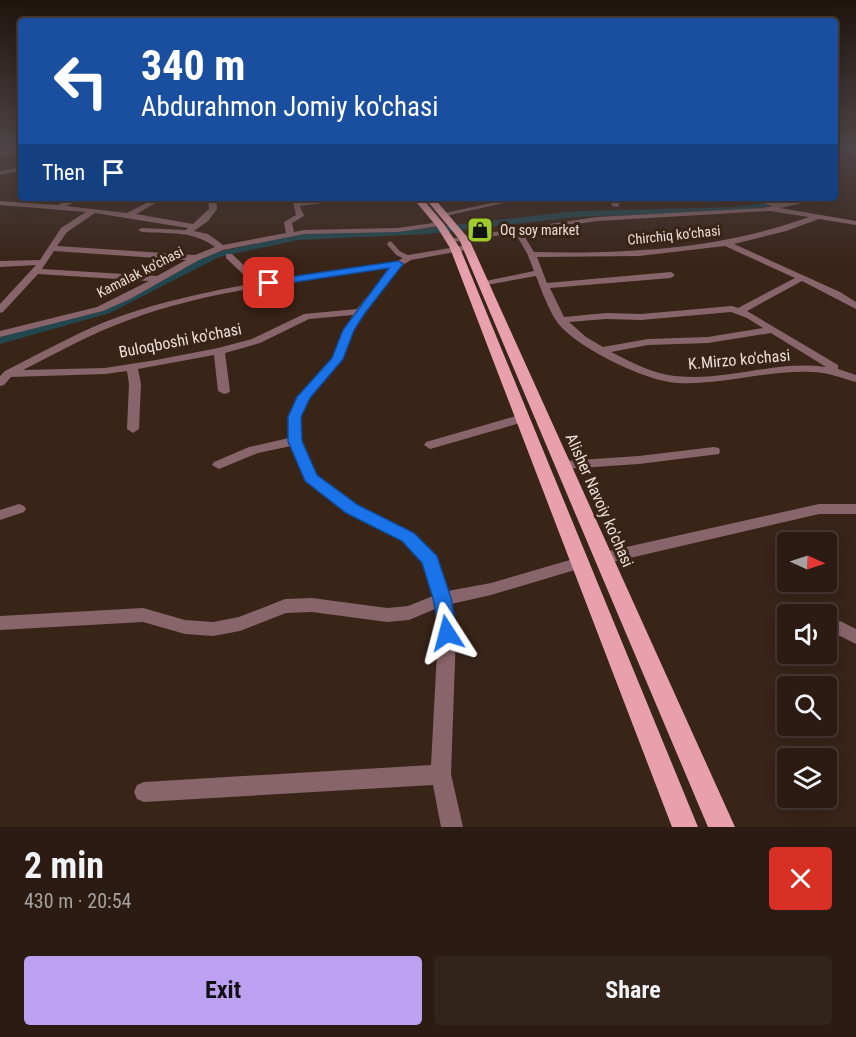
<!DOCTYPE html>
<meta charset="utf-8">
<style>
body{margin:0;font-family:"Roboto Condensed",sans-serif;background:#33241b;color:#f1f3f6;height:100vh;display:flex;flex-direction:column;font-size:22px;white-space:nowrap}
*{box-sizing:border-box;margin:0}
p{font-size:20px;color:#a6a19f}
.icon{flex:none;width:33px;height:33px;fill:none;stroke:currentColor;stroke-width:2;stroke-linecap:round;stroke-linejoin:round}
.map{position:relative;height:827px;overflow:hidden}
.side{display:flex;flex-direction:column;background:#2b1b12;flex:1}
.side>*{flex:none}
.hud{position:absolute;left:18px;top:18px;width:820px;height:183px;border-radius:6px;box-shadow:0 3px 15px #0003,0 0 0 2px #473932;background:#1a4fa0;color:#fff;overflow:hidden}
.needle{width:39px;rotate:93deg}
.controls{position:absolute;left:777px;top:532px;display:grid;gap:12px}
.controls a{display:grid;place-items:center;width:60px;height:60px;border-radius:6px;background:#2b1b12;box-shadow:0 3px 15px #0003,0 0 0 2px #473932;font-size:30px}
.pin{position:absolute;display:grid;place-items:center;width:51px;height:51px;color:#fff;margin:-26px;border-radius:12px;box-shadow:0 3px 9px #0006}
.me{position:absolute;width:66px;margin:-33px;rotate:351deg;stroke-linejoin:round;filter:drop-shadow(0 0 4px #0008)}
.turn{display:flex;align-items:center;gap:21px;height:126px;padding:0 24px;font-size:27px}
.turn .icon{width:78px;height:78px;stroke-width:2.5}
.turn b{display:block;font-size:42px;line-height:51px}
.then{display:flex;align-items:center;height:57px;padding:0 24px;background:#0003;gap:12px;font-size:22px}
.round{display:grid;place-items:center;flex:none;width:63px;height:63px;border-radius:6px;background:#33241b}
.head{display:flex;align-items:center;justify-content:space-between;height:102px;padding:0 24px}
h1{font-size:36px;font-weight:700;line-height:45px}
.action{display:flex;gap:12px;margin-top:auto;padding:12px 24px}
.action a{flex:1;height:69px;border-radius:6px;background:#bca0f2;color:#111;font-size:24px;font-weight:700;line-height:69px;text-align:center}
.action a+a{background:#33241b;color:#f1f3f6}
.map>svg:first-child{display:block}
.lines{fill:none;stroke-linecap:round;stroke-linejoin:round}
.canal{fill:#23474e;fill-rule:evenodd}
.service{stroke:#88656a;stroke-width:5}
.minor{fill:#88656a;fill-rule:evenodd}
.primary{fill:#e8a0ac;fill-rule:evenodd}
.route{fill:#1a73e8;stroke:#114b97;stroke-width:1.5}
.labels{text-anchor:middle;stroke-width:6;stroke-linejoin:round;paint-order:stroke}
.far-poi-label{font-size:14px;fill:#edded6;stroke:#392418;text-anchor:start}
.far-street-label{font-size:14px;fill:#edded6;stroke:#392418}
.street-label{font-size:16px;fill:#edded6;stroke:#392418}
</style>
<div class="map">
<svg width="856" height="827" viewBox="0 0 856 827">
<rect width="100%" height="100%" fill="#392418"/>
<g class="lines">
<path class="canal" d="M769,198h9l-11,9 -30,4 -161,6 -148,17 -130,6 -79,17 -109,56 -110,31v-7l102,-28 111,-56 85,-19 130,-6 148,-17 161,-4 25,-4z"/>
<path class="service" d="M390,244l8,9 10,5"/>
<g class="minor">
<path d="M836,146h9l11,5v4z"/>
<path d="M21,149v4l-21,2v-4z"/>
<path d="M21,167v4l-21,4v-4z"/>
<path d="M75,198h10l-19,8 61,7 29,-15h9l-29,16 57,10 16,-15 -1,-11h8l1,11 -9,12 -14,10 14,3 15,11 63,-12 -2,-11 12,-7 -3,-13 34,-4h21l-4,2 -44,6 4,10 -12,7 2,9 10,-2 93,-2 43,-6 4,2 -4,2 -43,6 -93,2 -81,16 -24,10 -69,39 -27,12 -103,26v-6l97,-24 52,-26 -111,-7 -35,38 -3,1v-9l36,-39 -36,2v-6l40,-1 21,-32 25,-16 -86,-7v-4l57,4zM95,213l93,15 -2,2 -44,-2 -4,2 4,2c28,2 50,-2 73,15l-20,8 -138,-9 10,-14zM54,251l132,9 -29,16 -115,-7z"/>
<path d="M513,198h14l-82,18 -4,-2z"/>
<path d="M614,198h8l-4,9h-3l-4,-2z"/>
<path d="M751,198c16,0 31,10 44,0h8l-4,6 -19,4 76,13v4l-37,-6 -33,12 -52,13 106,48 16,10v7l-54,-28 -55,30 91,54v4l18,6v7c-15,-4 -29,-10 -45,-10 -44,-2 -88,13 -133,11 -31,-1 -103,-36 -121,-61 -9,-14 -15,-30 -21,-46l-55,10v-4l53,-11 -7,-18 -12,-20 -61,9 -4,-2 4,-2 143,-21 166,-9 9,-2zM770,211l39,6c-89,32 -181,37 -275,35l-12,-20 75,-11zM725,246l70,32 -57,30 -6,-2 -91,8 -35,-1 -42,4 -14,-29 121,-10 4,-3 -4,-3 -124,11 -10,-26 102,-1zM731,312l16,6 16,10 -55,9 -60,2 -45,8 -17,-10 -17,-15 37,-3 35,1zM771,333l55,34c-51,-7 -100,15 -151,9 -22,-2 -44,-14 -64,-24l37,-7 60,-2z"/>
<path d="M468,245h3v4l-60,11 -10,6 -37,47 -10,17 -12,29 -33,39 -8,19v24l16,34 40,31 56,27 22,24 13,34 43,-8 89,-26 5,2 3,4 -3,4 -94,28 -40,9 5,29 -5,141 12,53h-22l-8,-42 -289,17 -7,-3 -3,-7 3,-7 7,-3 287,-17 7,-132 -3,-24 -26,11 -22,2 -75,-10 -26,1 -46,18 -27,5 -28,-2 -42,-12 -143,8v-14l143,-8 42,12 28,2 26,-5 46,-18 27,-1 75,10 21,-2 25,-10 -10,-33 -20,-22 -56,-29 -41,-31 -15,-35 -33,7 -39,16 -7,-4 2,-3 35,-15 40,-9v-21l9,-20 34,-39 12,-28 9,-15 -44,4 -49,24 -35,10 5,38 -2,2 -4,1 -6,-3 -4,-36 -76,14 3,15 -2,45 -6,4 -6,-4 2,-45 -2,-13 -22,3 -94,3 -7,8 -4,1v-10l5,-5c38,-19 76,-41 116,-55 42,-15 86,-24 129,-32l-4,-7 -20,-19v-4h6l21,20 6,9 137,-21 12,-7zM390,268l-33,41 -53,5 -52,25 -34,9 -62,12 -51,8 -82,2c34,-17 67,-36 103,-49 84,-32 176,-39 264,-53z"/>
<path d="M523,414l4,1 2,3 -2,3 -97,28 -6,-4 2,-3z"/>
<path d="M714,447l5,1 1,3 -1,3 -80,10 -75,5 -7,-4 7,-4 75,-5z"/>
<path d="M19,504l5,2 2,3 -2,3 -24,8v-10z"/>
<path d="M819,504h37v10h-37l-215,50 -5,-2 -3,-4 3,-4 5,-2z"/>
<path d="M840,621l16,8v15l-22,-11 -2,-5 2,-5z"/>
</g>
<g class="primary">
<path d="M413,198h9l22,26 16,24 238,579h-26l-222,-579 -13,-21z"/>
<path d="M425,198h9l35,41 266,588h-27l-249,-588z"/>
</g>
</g>
<linearGradient id="sky" x2="0" y2="1"><stop stop-color="#1f140d"/><stop offset="0.56" stop-color="#4e4548"/><stop offset="1" stop-color="#4e4548" stop-opacity="0"/></linearGradient>
<rect width="856" height="262" fill="url(#sky)"/>
<path class="route" d="M398,261l5,3 -38,49 -11,17 -11,29 -33,39 -9,19 1,24 15,34 41,30 56,28 23,23 14,42 6,35 -3,5 -7,3 -6,-3 -8,-40 -11,-35 -20,-22 -56,-28 -41,-32 -17,-40v-24l9,-20 35,-39 11,-28 46,-62 -120,18 -5,-3 5,-3z"/>
<defs>
<g id="shop-square" transform="scale(1.35)"><rect x="-9" y="-9" width="18" height="18" rx="4" fill="#9fca2d" stroke="#392418"/><path d="M-5-2.5h2.3a2.7 3.5 0 0 1 5.4 0H5L5.5 6h-11ZM-1.5-2.5h3a1.5 2.3 0 0 0-3 0Z" fill="#111"/></g>
</defs>
<g fill-rule="evenodd">
<use href="#shop-square" x="480" y="230"/>
</g>
<g class="labels">
<g class="far-poi-label">
<text x="500" y="235">Oq soy market</text>
</g>
<g class="far-street-label">
<text transform="translate(674 235) rotate(-6)" y="5">Chirchiq ko’chasi</text>
<text transform="translate(140 272) rotate(-27)" y="5">Kamalak ko'chasi</text>
</g>
<g class="street-label">
<text transform="translate(180 340) rotate(-11)" y="6">Buloqboshi ko'chasi</text>
<text transform="translate(739 359) rotate(-5)" y="6">K.Mirzo ko'chasi</text>
<text transform="translate(600 500) rotate(66)" y="6">Alisher Navoiy ko'chasi</text>
</g>
</g>
</svg>
<div class="controls">
<a><svg class="needle" viewBox="-14 -14 28 28"><path d="M0-13l5 13h-10z" fill="#e53935"/><path d="M0 13l5-13h-10z" fill="#a6a19f"/></svg></a>
<a><svg class="icon" aria-label="sound" viewBox="0 0 24 24"><path d="M4 9h4l5-4v14l-5-4H4zM17 9q2 3 0 6"/></svg></a>
<a><svg class="icon" aria-label="search" viewBox="0 0 24 24"><circle cx="10" cy="10" r="6"/><path d="M15 15l6 6"/></svg></a>
<a><svg class="icon" aria-label="layers" viewBox="0 0 24 24"><path d="M12 4l9 5-9 5-9-5zM3 14l9 5 9-5"/></svg></a>
</div>
<div class="pin" style="left:269px;top:283px;background:#d93025"><svg class="icon" aria-label="arrive" viewBox="0 0 24 24"><path d="M6 21V4h12l-3 4 3 4H6"/></svg></div>
<svg class="me" style="left:447px;top:633px" viewBox="-20 -20 40 40"><path d="M0-17L14 15 0 8-14 15z" fill="#1a73e8" stroke="#fff" stroke-width="4"/></svg>
<div class="hud">
<div class="turn"><svg class="icon" aria-label="left" viewBox="0 0 24 24"><path d="M17 20v-9H6M10 6l-5 5 5 5"/></svg><div><b>340 m</b>Abdurahmon Jomiy ko'chasi</div></div>
<div class="then">Then<svg class="icon" aria-label="arrive" viewBox="0 0 24 24"><path d="M6 21V4h12l-3 4 3 4H6"/></svg></div>
</div>
</div>
<section class="side">
<div class="head"><div><h1>2 min</h1><p>430 m · 20:54</p></div><a class="round" style="background:#d93025;color:#fff"><svg class="icon" aria-label="close" viewBox="0 0 24 24"><path d="M6 6l12 12M18 6L6 18"/></svg></a></div>
<div class="action"><a>Exit</a><a>Share</a></div>
</section>
